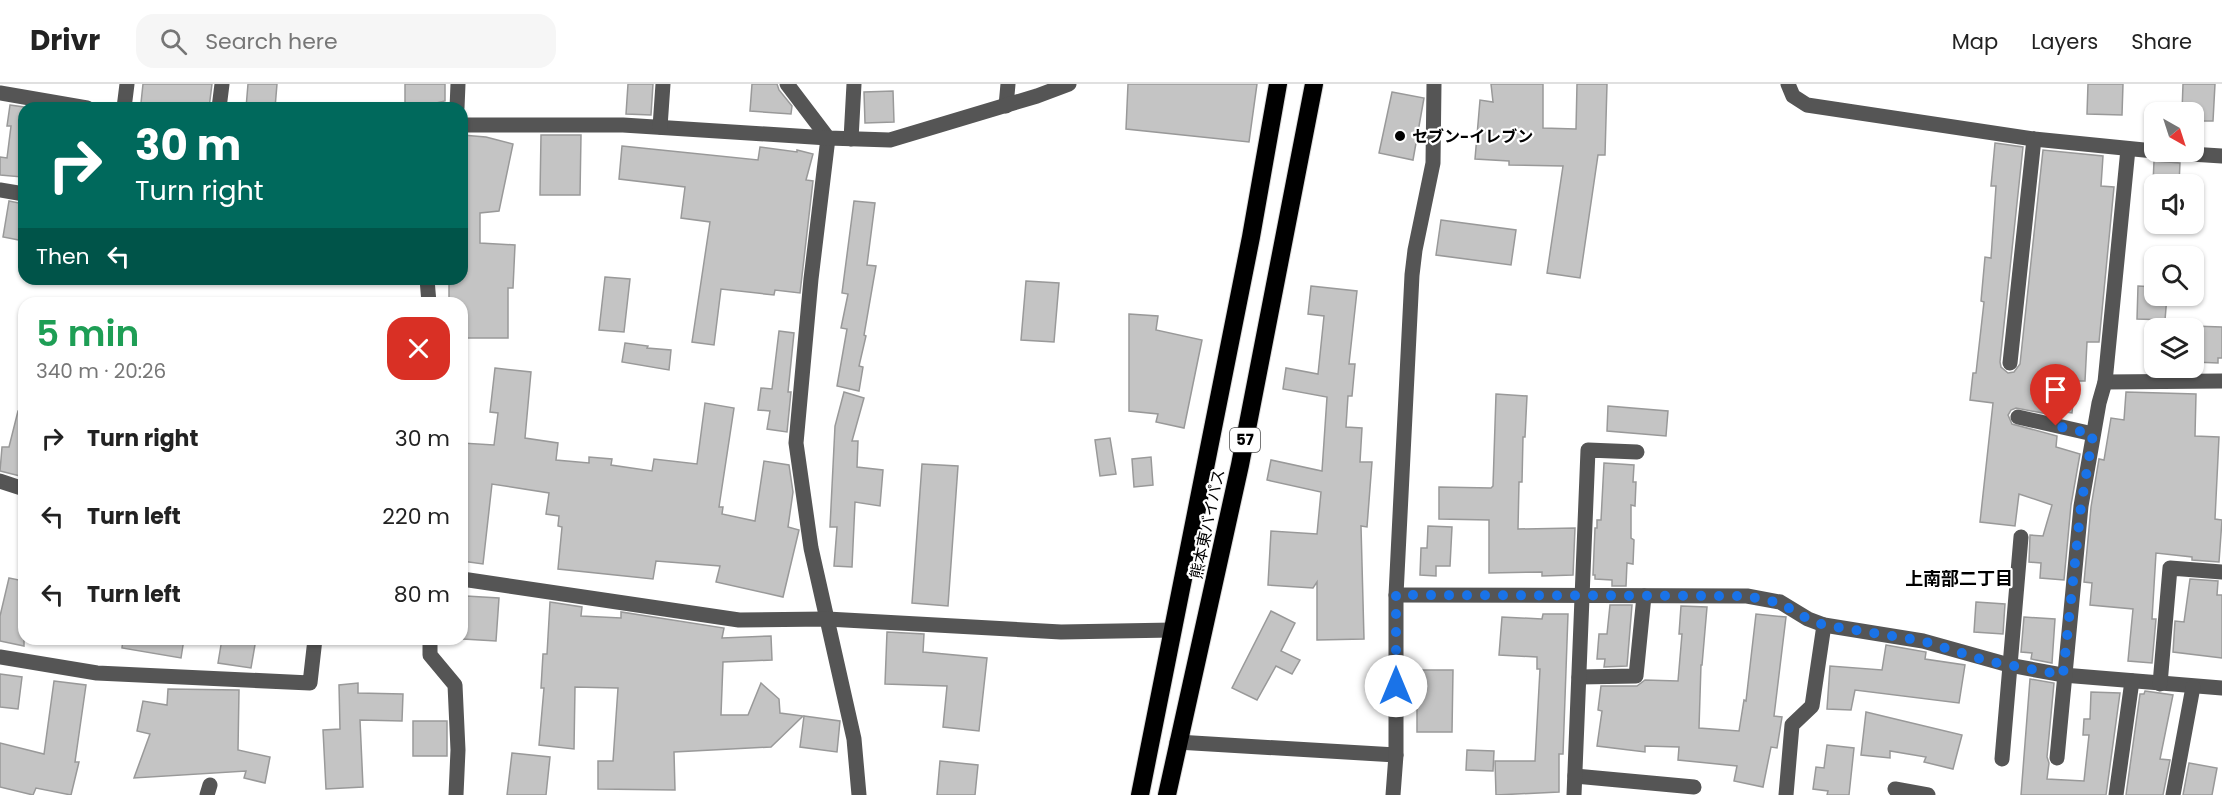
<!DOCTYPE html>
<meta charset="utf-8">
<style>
body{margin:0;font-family:Poppins,"Noto Sans JP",sans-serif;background:#f6f6f6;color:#222;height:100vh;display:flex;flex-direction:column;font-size:22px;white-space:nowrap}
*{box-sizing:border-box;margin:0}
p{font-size:20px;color:#767676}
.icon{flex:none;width:33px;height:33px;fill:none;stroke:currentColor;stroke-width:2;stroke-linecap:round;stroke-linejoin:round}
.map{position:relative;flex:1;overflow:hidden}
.side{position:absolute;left:18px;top:213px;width:450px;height:348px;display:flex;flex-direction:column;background:#fff;border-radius:18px;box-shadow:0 2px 4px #0004}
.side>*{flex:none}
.banner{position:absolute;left:18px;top:18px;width:450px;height:183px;border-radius:18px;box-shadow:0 2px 4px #0004;background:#00695c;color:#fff;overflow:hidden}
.needle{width:39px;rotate:141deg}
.fabs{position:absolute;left:2144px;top:18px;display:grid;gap:12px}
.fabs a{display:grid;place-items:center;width:60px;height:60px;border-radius:12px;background:#fff;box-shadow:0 2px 4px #0004;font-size:30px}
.pin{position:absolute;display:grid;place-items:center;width:51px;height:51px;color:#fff;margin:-62px -26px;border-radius:50% 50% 50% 0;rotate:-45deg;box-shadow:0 0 6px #0007}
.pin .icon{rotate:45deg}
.me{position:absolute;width:66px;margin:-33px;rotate:0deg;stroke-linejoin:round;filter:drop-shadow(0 0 4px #0008)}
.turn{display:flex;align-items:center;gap:21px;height:126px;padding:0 18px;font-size:27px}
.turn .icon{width:78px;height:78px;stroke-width:2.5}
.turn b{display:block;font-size:42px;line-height:51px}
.then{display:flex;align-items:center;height:57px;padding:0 18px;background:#0003;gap:12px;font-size:22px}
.round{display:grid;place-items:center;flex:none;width:63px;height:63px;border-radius:18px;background:#f6f6f6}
.overview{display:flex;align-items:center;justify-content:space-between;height:102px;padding:0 18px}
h1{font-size:36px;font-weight:600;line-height:45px;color:#1e9e55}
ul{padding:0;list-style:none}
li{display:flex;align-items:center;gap:18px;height:78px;padding:0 18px}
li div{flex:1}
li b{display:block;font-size:22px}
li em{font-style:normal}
header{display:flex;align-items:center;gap:36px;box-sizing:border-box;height:84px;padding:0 30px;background:#fff;border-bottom:2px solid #e0e0e0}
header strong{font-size:28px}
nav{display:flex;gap:33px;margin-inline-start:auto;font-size:21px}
.search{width:420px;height:54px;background:#f6f6f6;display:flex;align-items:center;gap:15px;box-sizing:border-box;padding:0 21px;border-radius:18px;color:#767676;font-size:22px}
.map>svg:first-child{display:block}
.building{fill:#c4c4c4;stroke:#999;stroke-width:1.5}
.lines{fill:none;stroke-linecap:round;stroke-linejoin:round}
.highway-casing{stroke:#dbdbdb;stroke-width:20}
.minor{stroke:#555;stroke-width:15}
.highway{stroke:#000;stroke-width:18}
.route{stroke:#1a73e8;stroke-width:10;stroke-dasharray:0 18}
.poi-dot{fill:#000;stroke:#fff;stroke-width:2}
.labels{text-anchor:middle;stroke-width:4.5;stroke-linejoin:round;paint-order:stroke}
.shield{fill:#fff;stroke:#4c4c4c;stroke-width:1.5}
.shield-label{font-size:15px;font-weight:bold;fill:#000}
.poi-label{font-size:16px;font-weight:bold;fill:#000;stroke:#fff;text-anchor:start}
.street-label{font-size:16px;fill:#000;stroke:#fff}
.neighbourhood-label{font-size:18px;font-weight:bold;fill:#000;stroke:#fff}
</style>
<header>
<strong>Drivr</strong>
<div class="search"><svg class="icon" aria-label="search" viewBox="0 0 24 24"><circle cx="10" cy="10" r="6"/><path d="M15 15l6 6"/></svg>Search here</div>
<nav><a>Map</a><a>Layers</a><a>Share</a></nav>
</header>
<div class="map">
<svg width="2222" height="711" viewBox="0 0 2222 711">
<rect width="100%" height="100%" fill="#fff"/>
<g class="building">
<path d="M143,0h69l-3,24h-27l-41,-5z"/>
<path d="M248,0h29l-2,24h-29z"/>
<path d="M405,0h40v17l-18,4h-22z"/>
<path d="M628,0h25l-2,31 -25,-1z"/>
<path d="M752,0h25l2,6 13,16 -1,8 -41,-3z"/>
<path d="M1128,0h129l-8,58 -123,-13z"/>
<path d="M1491,0h52v44l33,1 1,-45h30l-2,71h-7l-18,123 -33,-5 16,-107 -54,-1v-4l-34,-2 5,-59 13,2z"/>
<path d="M2088,0h35l-1,31 -35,-1z"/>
<path d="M2183,0h32l-2,37h-20v-9h-11z"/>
<path d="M893,7l1,31 -29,1 -1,-31z"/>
<path d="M1392,8l32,6 -11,62 -34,-7z"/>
<path d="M10,21l14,2 -2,70 -22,-2v-18l7,1 4,-32h-4z"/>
<path d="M462,51l24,2 27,7 -14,67 -19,2v30l35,2 -2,43h-5v50h-46v-35h-13v-24h13z"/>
<path d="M541,51h40l-1,60h-40z"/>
<path d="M1995,59l28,4 -23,215 1,5 7,6 6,-1 6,-8 23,-214 60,6 -2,30 13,1 -15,155h-12l-2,39h-10l-3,32 -14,-2v5l-42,-8 -5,2 -3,5 4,9 45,12 -1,11 24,7 -9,51 -7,75 -24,-2 1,-15 -12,-1 1,-27 13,1 9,-31 -33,-11 -4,32 -35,-4 13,-119 -23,-3 3,-27h3l8,-71 -3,-1 4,-44 6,1 5,-72h-5z"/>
<path d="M622,62l136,14 2,-13 37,5v-2l16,4 -7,26 7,1 -13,112 -25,-3 -1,5 -53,-6 -7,56 -22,-3 18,-120 -29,-4 4,-31 -66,-8z"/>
<path d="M2154,77l26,2 -1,21h-26z"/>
<path d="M9,117l15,3v37l-21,-4z"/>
<path d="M854,117l21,2 -8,62 9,1 -12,69 2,1 -7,30 4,1 -4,24 -22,-5 10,-57 -6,-1 7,-34 -6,-1z"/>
<path d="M1441,136l75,10 -5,35 -75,-10z"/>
<path d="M605,193l25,2 -6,53 -25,-2z"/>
<path d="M1026,197l33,2 -5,59 -33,-2z"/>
<path d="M1311,202l46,5 -8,73h6l-3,32h-4l-2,31 16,1 -2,34h12l-5,65 -6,-1 3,113 -47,1v-58l-4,6 -45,-3 3,-54 46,3 4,-42 -54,-12 4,-20 51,11 5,-74 -44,-8 3,-21 32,6 6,-58 -16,-2z"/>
<path d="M2138,202l16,1v9h13l-2,24 -28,-1z"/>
<path d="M1129,230l29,2 -2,14 46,10 -18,88 -28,-6 2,-8 -29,-3z"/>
<path d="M2193,242l29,1v31h-4v5l-25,-1z"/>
<path d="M779,247l15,2 -6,59h3l-4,40 -20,-3 3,-18 -12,-1 3,-22 11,1z"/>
<path d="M625,259l23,3 -1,2 24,2 -2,20 -47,-8z"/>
<path d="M495,284l36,4 -6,66 33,5 -2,17 33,3v-6l23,2 -1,6 41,6 2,-12 43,5 8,-61 29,5 -15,99h4l-1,7 33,7 9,-60 25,4 4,27 -5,35 11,3 -16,67 -67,-15 4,-16 -64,-5 -3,18 -95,-10 4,-42 -4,-1 1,-10 -13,-2 3,-21 -57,-9 -9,80 -21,-3v-118l32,2 4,-32 -8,-1z"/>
<path d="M844,308l20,6 -12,43h6l-1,26 26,3 -3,36 -25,-4 -3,65 -18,-1 3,-39h-7l5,-101z"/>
<path d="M2126,308l70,2 -1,42 24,1 -4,82 7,1 -3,42 -27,-2v-3l-36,-4 -4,66h4l-4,44 -24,-2 5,-52 -43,-4 2,-22 -8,-1 7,-75 8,-48 5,1 7,-42 13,2z"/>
<path d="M1496,310l31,2 -2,41h-2l-1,45h-3l-1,47 57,-1 -2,47 -31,1v-4l-53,1v-53l-50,-1v-32l52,1 2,-2z"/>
<path d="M1608,322l60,5 -2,25 -59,-5z"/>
<path d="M18,327h6v66l-24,-6 2,-24h7z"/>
<path d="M1110,354l6,36 -16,2 -5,-36z"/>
<path d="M1151,373l2,28 -19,2 -2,-28z"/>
<path d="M1604,379l30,2 -1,17h3l-1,24 -4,-1v33l3,2 -1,24 -6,-1 -1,23h-14v-6l-17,-1v-4h-2l2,-47h2v-8h4z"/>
<path d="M922,380l36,2 -10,140 -36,-3z"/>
<path d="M1428,442l24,1 -2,39h-14v10l-16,-1 1,-27h6z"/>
<path d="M9,494l15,3v65l-24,-5v-25z"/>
<path d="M2190,495l28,2 -1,14h5v63l-49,-6 2,-31 9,1z"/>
<path d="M466,512l33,2 -3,43 -33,-2z"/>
<path d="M550,518l32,5 -1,9 40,2v-6l103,16 -2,10 49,-2 1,24 -49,2 -2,53h27l13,-32 18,16 1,14 23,3 -32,31 -97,5 1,38 -77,-1v-28h15l5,-73 -43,-1 -1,62 -35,-4 5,-57h-3l2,-34h4z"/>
<path d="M1976,518l29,2 -2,30 -29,-2z"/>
<path d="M1610,521h22l-5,61 -23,1 1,-8h-8l2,-25h8z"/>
<path d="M1681,522l26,1 -5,58h-1l-2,63 40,3 5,-31 2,1 10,-87 30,3 -12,99 8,1 -5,31 -6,-1 -8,40 -29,-6 3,-15 -59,-6 1,-13 -34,-1v6l-48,-6 5,-35 -4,-1 3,-24h36l8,-6 33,1 4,-47h-3z"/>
<path d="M1271,527l24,12 -14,28 19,9 -8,14 -16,-8 -19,34 -25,-12z"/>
<path d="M1543,530h25l-5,140h-4v38l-63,3 -1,-34h40l5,-92h-3v-12l-38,-2 3,-38 40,2z"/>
<path d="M2024,533l31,2 -3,44 -21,-4 1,-6 -11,-1z"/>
<path d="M887,548l37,2 -1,18 64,6 -8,73 -36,-4 4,-41 -62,-2z"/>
<path d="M123,555h61l-3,19 -59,-10z"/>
<path d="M222,555h34l-5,29 -33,-5z"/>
<path d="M1886,561l40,7 -1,7 40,6 -6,38 -104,-13 -4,20 -24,-1 3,-43 52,4z"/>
<path d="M1417,586h36l-1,62h-35z"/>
<path d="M0,590l22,3 -4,32 -18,-2z"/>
<path d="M2030,595l24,4 -7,74 2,6 -2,16 37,2 5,-46h-6l1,-16h6l1,-27 29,1 -14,102h-85z"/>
<path d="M54,597l32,4 -11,77h4l-8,33 -35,-7 -3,7 -33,-8v-44l44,11z"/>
<path d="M358,599v10l45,1 -1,27 -42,-1 3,67 -37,2 -3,-59 17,-1 -1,-44z"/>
<path d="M168,605l71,1 -1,60 32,7 -5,26 -21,-5 2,-7 -112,7 16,-44 -13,-3 6,-30 24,4z"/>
<path d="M2145,607l28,4 -13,64 10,1 -7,35h-37l14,-101h4z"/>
<path d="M1866,628l96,23 -9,34 -29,-7 2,-5 -36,-6v7l-29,-3z"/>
<path d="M804,632l36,5 -3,31 -37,-5z"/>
<rect x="413" y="637" width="34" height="35"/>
<path d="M1827,661l27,3 -5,47h-22l1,-4 -15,-2 3,-22 8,1z"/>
<path d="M1467,666l27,1 -1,20 -27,-1z"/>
<path d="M512,669l38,4 -4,38h-39z"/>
<path d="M940,677l38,4 -3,30h-38z"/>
<path d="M2189,679l28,5 -5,27h-29z"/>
</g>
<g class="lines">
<g class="highway-casing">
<g id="highway">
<path d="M1140,711l111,-558 27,-153"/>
<path d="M1167,711l73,-330 74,-381"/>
</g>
</g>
<g class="minor">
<path d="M787,0l41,54 -17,141 -15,164 15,105 43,191 5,56"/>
<path d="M1788,0l5,12 14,9 227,34 120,12"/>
<path d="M0,9l87,15"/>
<path d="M1006,22l2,-22"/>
<path d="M124,24l3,-24"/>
<path d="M219,24l3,-24"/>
<path d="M457,24l1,-24"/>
<path d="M462,41h161l205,13 62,2 147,-44 32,-12"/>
<path d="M660,43l3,-43"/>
<path d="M851,55l3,-55"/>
<path d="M2159,68l63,4"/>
<path d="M0,106l24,4"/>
<path d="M427,195l2,24"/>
<path d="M2010,279l24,-224"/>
<path d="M2105,298l117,-1"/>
<path d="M2018,333l75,17"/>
<path d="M0,397l24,8"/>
<path d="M462,495l277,41 88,-1 234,13 112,-2"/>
<path d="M1396,511l351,1 33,6 28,17 16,6 99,16 86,24 54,10 159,13"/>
<path d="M430,555v16l25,30 3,65 -2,45"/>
<path d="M0,573l97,16 213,10 5,-44"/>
<path d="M1579,593l57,-1 8,-80"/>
<path d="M2160,600l10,-116 52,4"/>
<path d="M1177,658l219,13"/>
<path d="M2057,674l24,-252 18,-103 6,-21 23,-233"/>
<path d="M2002,675l19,-222"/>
<path d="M1575,692l119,11"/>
<path d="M1895,705l33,6"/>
<path d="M207,711l3,-10"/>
<path d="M1393,711l3,-40v-160l16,-320 3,-25 18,-87 1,-79"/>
<path d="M1574,711l14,-345 49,2"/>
<path d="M1786,711l6,-70 20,-19 12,-81"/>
<path d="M2116,711l16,-114"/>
<path d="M2173,711l20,-108"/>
</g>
<use href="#highway" class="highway"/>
</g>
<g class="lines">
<path class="route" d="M1396,602v-91l351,1 33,7 28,16 16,6 99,16 64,20 76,14 18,-169 12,-72 -37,-8"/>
</g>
<circle class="poi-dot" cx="1400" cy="52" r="6"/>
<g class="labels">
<rect class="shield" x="1230" y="344" width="30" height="24" rx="4.5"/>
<g class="shield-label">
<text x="1245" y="361">57</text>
</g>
<g class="poi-label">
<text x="1412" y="58">セブン-イレブン</text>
</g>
<g class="street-label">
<text transform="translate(1207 440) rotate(-78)" y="6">熊本東バイパス</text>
</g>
<g class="neighbourhood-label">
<text x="1959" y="501">上南部二丁目</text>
</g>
</g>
</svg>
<div class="fabs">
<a><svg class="needle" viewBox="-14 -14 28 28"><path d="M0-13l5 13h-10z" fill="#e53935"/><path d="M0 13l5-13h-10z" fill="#767676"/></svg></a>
<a><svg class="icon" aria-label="sound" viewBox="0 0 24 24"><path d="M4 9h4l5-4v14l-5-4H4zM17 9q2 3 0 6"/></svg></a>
<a><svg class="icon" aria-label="search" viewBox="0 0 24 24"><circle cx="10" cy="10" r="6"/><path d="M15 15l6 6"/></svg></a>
<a><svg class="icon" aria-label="layers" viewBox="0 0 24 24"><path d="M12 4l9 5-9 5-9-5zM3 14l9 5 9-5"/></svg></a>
</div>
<div class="pin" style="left:2056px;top:342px;background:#d93025"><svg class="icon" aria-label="arrive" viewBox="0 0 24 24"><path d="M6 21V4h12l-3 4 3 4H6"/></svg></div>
<svg class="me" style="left:1396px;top:602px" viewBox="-20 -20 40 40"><circle r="19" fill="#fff"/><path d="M0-13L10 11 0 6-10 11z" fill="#1a73e8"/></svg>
<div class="banner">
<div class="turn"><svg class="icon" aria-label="right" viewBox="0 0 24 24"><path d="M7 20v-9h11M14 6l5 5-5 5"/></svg><div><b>30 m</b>Turn right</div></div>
<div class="then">Then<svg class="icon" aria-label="left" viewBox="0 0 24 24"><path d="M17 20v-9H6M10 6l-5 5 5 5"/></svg></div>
</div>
<section class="side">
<div class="overview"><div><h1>5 min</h1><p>340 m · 20:26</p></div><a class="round" style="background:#d93025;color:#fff"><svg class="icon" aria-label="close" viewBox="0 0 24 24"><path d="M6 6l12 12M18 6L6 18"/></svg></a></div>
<ul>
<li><svg class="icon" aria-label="right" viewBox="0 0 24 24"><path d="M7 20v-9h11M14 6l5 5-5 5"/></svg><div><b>Turn right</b></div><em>30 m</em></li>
<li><svg class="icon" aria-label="left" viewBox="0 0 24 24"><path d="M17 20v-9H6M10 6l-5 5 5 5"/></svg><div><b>Turn left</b></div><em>220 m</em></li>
<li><svg class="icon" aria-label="left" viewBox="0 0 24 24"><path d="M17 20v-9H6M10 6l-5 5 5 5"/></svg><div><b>Turn left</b></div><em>80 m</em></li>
</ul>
</section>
</div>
